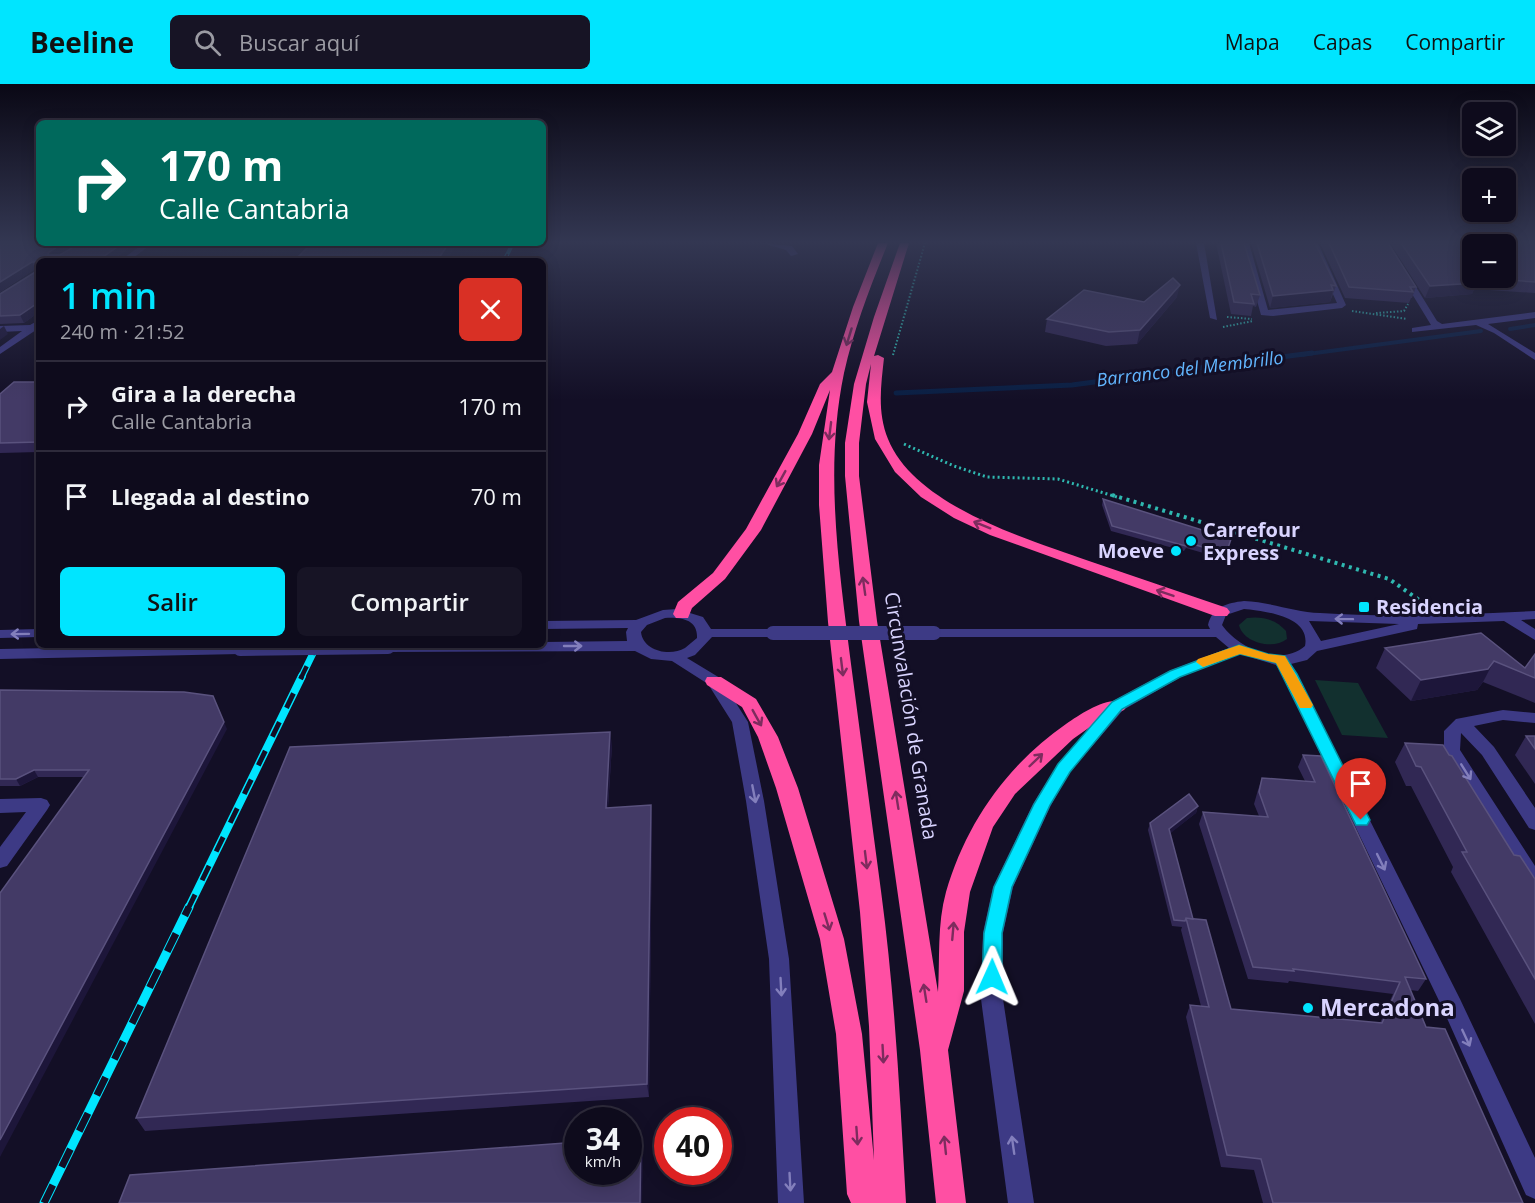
<!DOCTYPE html>
<html lang="es">
<meta charset="utf-8">
<style>
body{margin:0;font-family:"Open Sans",sans-serif;background:#171425;color:#f1f3f6;height:100vh;display:flex;flex-direction:column;font-size:22px;white-space:nowrap}
*{box-sizing:border-box;margin:0}
p{font-size:20px;color:#9b9ba3}
.icon{flex:none;width:33px;height:33px;fill:none;stroke:currentColor;stroke-width:2;stroke-linecap:round;stroke-linejoin:round}
.map{position:relative;flex:1;overflow:hidden}
.side{position:absolute;left:36px;top:174px;width:510px;height:390px;display:flex;flex-direction:column;background:#0e0b1c;border-radius:9px;box-shadow:0 3px 15px #0003,0 0 0 2px #2e2b3b}
.side>*{flex:none}
.banner{position:absolute;left:36px;top:36px;width:510px;height:126px;border-radius:9px;box-shadow:0 3px 15px #0003,0 0 0 2px #2e2b3b;background:#00695c;color:#fff;overflow:hidden}
.buttons{position:absolute;left:1462px;top:18px;display:grid;gap:12px}
.buttons a{display:grid;place-items:center;width:54px;height:54px;border-radius:9px;background:#0e0b1c;box-shadow:0 3px 15px #0003,0 0 0 2px #2e2b3b;font-size:30px}
.speed{position:absolute;left:564px;top:1023px;display:flex;gap:12px;font-size:30px;font-weight:700;text-align:center}
.speed>*{display:grid;place-content:center;width:78px;height:78px;border-radius:50%;background:#0e0b1c;box-shadow:0 3px 15px #0003,0 0 0 2px #2e2b3b;line-height:1}
.speed small{font-size:15px;font-weight:400}
.speed .limit{border:9px solid #d22;background:#fff;color:#111}
.pin{position:absolute;display:grid;place-items:center;width:51px;height:51px;color:#fff;margin:-62px -26px;border-radius:50% 50% 50% 0;rotate:-45deg;box-shadow:0 0 6px #0007}
.pin .icon{rotate:45deg}
.me{position:absolute;width:66px;margin:-33px;rotate:1deg;stroke-linejoin:round;filter:drop-shadow(0 0 4px #0008)}
.turn{display:flex;align-items:center;gap:21px;height:126px;padding:0 24px;font-size:27px}
.turn .icon{width:78px;height:78px;stroke-width:2.5}
.turn b{display:block;font-size:42px;line-height:51px}
.round{display:grid;place-items:center;flex:none;width:63px;height:63px;border-radius:9px;background:#171425}
.headline{display:flex;align-items:center;justify-content:space-between;height:102px;padding:0 24px}
h1{font-size:36px;font-weight:600;line-height:45px;color:#00e5ff}
.primary-button{display:flex;gap:12px;margin-top:auto;padding:12px 24px}
.primary-button a{flex:1;height:69px;border-radius:9px;background:#00e5ff;color:#111;font-size:24px;font-weight:600;line-height:69px;text-align:center}
.primary-button a+a{background:#171425;color:#f1f3f6}
ul{padding:0;list-style:none}
li{display:flex;align-items:center;gap:18px;height:90px;padding:0 24px;border-top:2px solid #2e2b3b}
li div{flex:1}
li b{display:block;font-size:22px}
li em{font-style:normal}
header{display:flex;align-items:center;gap:36px;box-sizing:border-box;height:84px;padding:0 30px;background:#00e5ff;color:#111}
header strong{font-size:28px}
nav{display:flex;gap:33px;margin-inline-start:auto;font-size:21px}
.search{width:420px;height:54px;background:#171425;display:flex;align-items:center;gap:15px;box-sizing:border-box;padding:0 21px;border-radius:9px;color:#9b9ba3;font-size:22px}
.map>svg:first-child{display:block}
.green{fill:#12302f}
.lines{fill:none;stroke-linecap:round;stroke-linejoin:round}
.stream-far1{stroke:#0a1f44;stroke-width:4}
.stream{stroke:#0a1f44;stroke-width:5}
.path-far2{stroke:#2fb8b0;stroke-width:2;stroke-dasharray:1.5 2;stroke-linecap:butt}
.path-far1{stroke:#2fb8b0;stroke-width:3;stroke-dasharray:2 3;stroke-linecap:butt}
.path{stroke:#2fb8b0;stroke-width:4;stroke-dasharray:3 4.5;stroke-linecap:butt}
.minor{fill:#3d3a85;fill-rule:evenodd}
.highway{fill:#ff4fa3;fill-rule:evenodd}
.rail-far3-casing{stroke:#00e5ff;stroke-width:4}
.rail-far2-casing{stroke:#00e5ff;stroke-width:7}
.rail-far1-casing{stroke:#00e5ff;stroke-width:8}
.rail-casing{stroke:#00e5ff;stroke-width:9}
.rail-far3{stroke:#130f26;stroke-width:2;stroke-dasharray:8;stroke-linecap:butt}
.rail-far2{stroke:#130f26;stroke-width:4.5;stroke-dasharray:13;stroke-linecap:butt}
.rail-far1{stroke:#130f26;stroke-width:5;stroke-dasharray:16;stroke-linecap:butt}
.rail{stroke:#130f26;stroke-width:7;stroke-dasharray:20;stroke-linecap:butt}
.minor-bridge{stroke:#3d3a85;stroke-width:14}
.wall{fill:#312854;fill-rule:evenodd}
.shaded-wall{fill:#1d163a}
.building{fill:#433a66;stroke:#5a527e;stroke-width:1.5}
.oneway{stroke:#7d2c5e}
.oneway2{stroke:#837fbc}
.route{fill:#00e5ff;stroke:#0095a6;stroke-width:1.5}
.slow{fill:#f59e0b}
.poi-dot{fill:#00e5ff;stroke:#130f26;stroke-width:2}
.labels{text-anchor:middle;stroke-width:6;stroke-linejoin:round;paint-order:stroke}
.far-water-label{font-size:18px;font-style:italic;fill:#62b6ff;stroke:#130f26}
.poi-label{font-size:20px;font-weight:bold;fill:#d9d4ff;stroke:#130f26;text-anchor:start}
.street-label{font-size:20px;fill:#d9d4ff;stroke:#130f26}
.near-poi-label{font-size:24px;font-weight:bold;fill:#d9d4ff;stroke:#130f26;text-anchor:start}
</style>
<header>
<strong>Beeline</strong>
<div class="search"><svg class="icon" aria-label="search" viewBox="0 0 24 24"><circle cx="10" cy="10" r="6"/><path d="M15 15l6 6"/></svg>Buscar aquí</div>
<nav><a>Mapa</a><a>Capas</a><a>Compartir</a></nav>
</header>
<div class="map">
<svg width="1535" height="1119" viewBox="0 0 1535 1119">
<rect width="100%" height="100%" fill="#130f26"/>
<g class="green">
<path d="M1247,534c14,-2 29,1 39,13l1,8c-14,11 -44,4 -48,-14z"/>
<path d="M1315,596l43,3 30,55 -46,-3z"/>
</g>
<g class="lines">
<g class="stream-far1">
<path d="M1510,245l25,-4"/>
<path d="M1300,271l181,-24"/>
</g>
<path class="stream" d="M896,309l176,-8 240,-32"/>
<g class="path-far2">
<path d="M1352,227l55,8"/>
<path d="M1376,229l28,-2 4,-7"/>
<path d="M1227,233l25,2"/>
<path d="M1223,243l30,-6"/>
<path d="M893,271l32,-112"/>
</g>
<path class="path-far1" d="M904,360l50,22 33,11 71,2 59,18"/>
<path class="path" d="M1112,411l277,84 36,25"/>
<g class="minor">
<path d="M144,159h9l-24,18h-9z"/>
<path d="M762,159l30,3 6,8 -7,2 -5,-6z"/>
<path d="M1196,159h8l13,77 -7,-2z"/>
<path d="M1241,159h8l19,67 69,-7 -27,-60h8l28,62 -4,3 -69,8 -12,-1z"/>
<path d="M1381,159h8l48,78 5,3 93,-12v6l-47,6 47,29v7l-41,-27 -18,-8 -64,7v-4l19,-3z"/>
<path d="M39,236v7l-3,3 -36,24v-7l22,-16 -22,1v-6l30,-1z"/>
<path d="M1244,517c26,1 50,11 76,12 72,5 144,1 215,-2v8l-14,1 14,9v11l-31,-19 -86,3 -1,5 -100,22 -10,9 -16,4 169,335 75,159v41l-9,-4 -84,-188 -160,-333 -6,-9 -36,-11 -59,23 -58,33 -53,62 -19,33 -38,82 -10,46v66l31,204h-26l-27,-204 2,-66 10,-46 40,-83 25,-40 53,-62 58,-31 60,-23 -13,-11h-282l-7,-4 7,-4h276l-2,-4c4,-18 19,-22 36,-24zM1244,525c20,2 67,7 61,37 -24,21 -66,3 -83,-21l4,-10zM1309,537l90,3 -78,17z"/>
<path d="M677,525l26,8 8,12h62l7,4 -7,4h-61l-17,18 -8,3 33,20 28,44 16,79 25,158 15,244h-26l-9,-244 -23,-158 -14,-79 -24,-38 -36,-23 -21,-2 -16,-8 -247,1 -8,-5 2,-2h161v-3l84,-1 -1,-9 2,-4 -85,1v-8l93,-1 27,-10zM665,534c15,-1 33,1 32,20 -4,3 -8,7 -12,10 -15,9 -42,3 -44,-16l6,-7z"/>
<path d="M39,545v8l-39,1v-8z"/>
<path d="M212,561h30l6,4 -8,5 -240,5v-10z"/>
<path d="M1503,626l32,3v10l-32,-3 -29,6 20,21 41,61v22l-6,-2 -47,-73 -21,-22 -1,17 75,116v24l-7,-3 -84,-137v-19l12,-12z"/>
<path d="M41,714l6,2 3,5 -3,5 -40,56 -7,2v-21l26,-35 -26,1v-14z"/>
</g>
<g class="highway">
<path d="M878,159h10c-17,42 -34,85 -44,130 -20,96 -5,195 7,291 10,76 20,152 30,227 14,104 19,208 25,312h-55l-4,-9 -11,-160 -16,-95 -44,-151 -18,-51 -16,-30 -35,-22 -2,-4 2,-4h14l35,22 22,38 20,51 46,151 18,95 12,126 -5,-134 -9,-114 -32,-290 -9,-117v-40l11,-75 -18,44 -51,96 -36,49 -33,29 -4,10h-12l-3,-4 5,-12 35,-29 33,-44 52,-95 22,-50 12,-12 21,-65z"/>
<path d="M900,159h9l-35,113 4,-1 6,3c-3,27 -7,54 4,81 27,67 139,100 201,122 46,16 92,31 138,47l3,4 -3,4h-12l-225,-81 -36,-17 -33,-21 -26,-25 -20,-33 -8,-37 4,-38 -5,20 -7,59v33l18,145 61,371c2,-33 -1,-68 8,-100 20,-69 61,-127 120,-168 15,-10 39,-27 58,-22l3,4 -3,4 -27,12 -24,17 -58,55 -22,33 -23,65 -6,40v59l-16,59 18,153h-30l-16,-153 -61,-429 -14,-145v-33l9,-59 20,-67z"/>
</g>
<g class="rail-far3-casing">
<path id="rail-far3" d="M504,177l9,-18"/>
</g>
<g class="rail-far2-casing">
<path id="rail-far2" d="M301,594l16,-33"/>
</g>
<g class="rail-far1-casing">
<path id="rail-far1" d="M188,825l114,-233"/>
</g>
<g class="rail-casing">
<path id="rail" d="M44,1119l145,-296"/>
</g>
<use href="#rail-far3" class="rail-far3"/>
<use href="#rail-far2" class="rail-far2"/>
<use href="#rail-far1" class="rail-far1"/>
<use href="#rail" class="rail"/>
<g class="minor-bridge">
<path d="M773,549h161"/>
<path d="M240,565l148,-2"/>
</g>
</g>
<g class="wall">
<path d="M0,159h77l-19,12h2l20,-12h56l-25,18h-72v51l-15,11 -24,1v-30l37,-23v-2h-2l-35,23z"/>
<path d="M235,159h222l-11,18h-151v-1l16,-17 -75,1z"/>
<path d="M1216,159h28l16,52 -4,12 -3,-1 -2,10 -20,-2z"/>
<path d="M1251,159h64l21,43 -6,16 -60,6z"/>
<path d="M1320,159h68l28,44 -4,11h-1l-2,5 -64,-5z"/>
<path d="M1390,159h145v50l-61,-4 -2,5 -47,4zM1473,160l33,34h-33z"/>
<path d="M1177,213l-40,47 -31,2 -61,-14 2,-13z"/>
<path d="M39,298v70l-39,1v-59z"/>
<path d="M1103,415l128,40 -7,20 -38,-11 -2,3 -73,-20 -9,-26z"/>
<path d="M1481,549l44,35 10,-14v49l-52,-21 -6,8 -66,11 -35,-33 9,-20z"/>
<path d="M0,606l227,39 -143,48h-46l-18,9h-20z"/>
<path d="M1526,652h9v48l-20,-29z"/>
<path d="M1405,659l109,112 21,24v145l-84,-152 2,-5 -42,-81h-5l-11,-24z"/>
<path d="M612,661l-4,63 44,10 -3,279 -504,34 -9,-13z"/>
<path d="M1303,671l123,224 -8,12 -8,-1 16,37 97,176h-260l-9,-33 -33,-3 -35,-150 4,-12 11,1 -20,-76 1,-3 -10,-1 -24,-96 2,-7 48,-17 -2,7 -26,20 23,86 38,90 149,14 13,-29 -104,-13 -1,2 -40,-4 -49,-155 4,-12 56,4 -5,-12 4,-14 4,-12 43,3 -7,-14z"/>
</g>
<g class="shaded-wall">
<path d="M63,159h14l-25,16 -4,-4 1,-3z"/>
<path d="M123,159h13l-25,18h-14z"/>
<path d="M449,159h8l-11,18h-6l-1,-3z"/>
<path d="M32,178l3,7 -35,23v-10z"/>
<path d="M1476,199l-4,11 -47,4 5,-12z"/>
<path d="M1180,201l-3,12 -40,47 3,-14z"/>
<path d="M1333,206l-3,12 -60,6 3,-12z"/>
<path d="M39,218v10l-15,11 -4,-8z"/>
<path d="M4,242l4,8 -8,6v-11z"/>
<path d="M1494,577l-11,21 -6,8 -66,11 10,-21z"/>
<path d="M224,638l3,7 -227,428v-17z"/>
<path d="M610,648l2,13 -5,76 -1,-13z"/>
<path d="M34,686l4,7 -18,9 -4,-7z"/>
<path d="M651,721l1,13 -3,279 -2,-13z"/>
<path d="M1198,722l-2,7 -29,23 2,-7z"/>
<path d="M641,1053l2,13 -1,53h-2z"/>
</g>
<g class="building">
<path d="M0,159h63l-14,9 -1,3h12l20,-12h43l-26,18h-58v41l-19,13 -20,1v-22l37,-23 1,-9h-6l-32,20z"/>
<path d="M312,159h137l-10,15 -144,2z"/>
<path d="M1221,159h23l16,52 -9,-1 3,10 -20,-2z"/>
<path d="M1257,159h58l21,43 -5,-1 2,5 -60,6z"/>
<path d="M1329,159h59l28,44h-6l3,5 -64,-5z"/>
<path d="M1401,159h134v39l-53,-4h24v-34h-33v33l-4,-1 7,7 -46,3z"/>
<path d="M1173,194l7,7 -40,45 -31,2 -62,-13 37,-29 60,12z"/>
<path d="M14,298h25v60l-39,1v-49z"/>
<path d="M1103,415l128,40 -5,15 -40,-12v4l-74,-20z"/>
<path d="M1481,549l44,35 10,-14v24l-41,-17 -6,8 -67,11 -36,-32z"/>
<path d="M0,606l184,2 29,4 11,26 -224,418v-247l89,-123h-55l-18,9h-16z"/>
<path d="M610,648l-4,76 45,-3 -4,279 -511,34 154,-371z"/>
<path d="M1526,652h9v13z"/>
<path d="M1405,659l38,2 6,10 3,1 62,99 6,1 15,23v100l-73,-127h5l-46,-85 -5,-1z"/>
<path d="M1303,671l18,1 105,223 -21,-2 21,50 19,2 78,174h-250l-12,-44 -34,-4 -37,-150 19,2 -23,-89 20,2 25,89 151,14 18,-41 -107,-13 1,2 -41,-4 -50,-155 65,5 -9,-25 3,-14 53,4z"/>
<path d="M1189,710l9,12 -29,23 24,90 -7,-1 -1,3 -11,-1 -24,-97z"/>
<path d="M641,1053l-1,66h-521l11,-28 448,-33v30h50v-34z"/>
</g>
<defs><path id="oneway-shaft" d="M-6 0H5M1.5-3L5.5 0L1.5 3" fill="none" stroke-width="1.6" stroke-linecap="round" stroke-linejoin="round" transform="scale(1.5)"/></defs>
<g class="oneway">
<use href="#oneway-shaft" transform="translate(849 253) rotate(107)"/>
<use href="#oneway-shaft" transform="translate(830 347) rotate(97)"/>
<use href="#oneway-shaft" transform="translate(781 395) rotate(119)"/>
<use href="#oneway-shaft" transform="translate(982 441) rotate(-158)"/>
<use href="#oneway-shaft" transform="translate(864 502) rotate(-98)"/>
<use href="#oneway-shaft" transform="translate(1165 509) rotate(-161)"/>
<use href="#oneway-shaft" transform="translate(842 583) rotate(83)"/>
<use href="#oneway-shaft" transform="translate(757 634) rotate(61)"/>
<use href="#oneway-shaft" transform="translate(1036 676) rotate(-44)"/>
<use href="#oneway-shaft" transform="translate(897 716) rotate(-99)"/>
<use href="#oneway-shaft" transform="translate(866 776) rotate(83)"/>
<use href="#oneway-shaft" transform="translate(827 838) rotate(73)"/>
<use href="#oneway-shaft" transform="translate(953 847) rotate(-85)"/>
<use href="#oneway-shaft" transform="translate(925 909) rotate(-99)"/>
<use href="#oneway-shaft" transform="translate(883 970) rotate(87)"/>
<use href="#oneway-shaft" transform="translate(857 1052) rotate(86)"/>
<use href="#oneway-shaft" transform="translate(945 1061) rotate(-96)"/>
</g>
<g class="oneway2">
<use href="#oneway-shaft" transform="translate(1344 535) rotate(-179)"/>
<use href="#oneway-shaft" transform="translate(20 550) rotate(179)"/>
<use href="#oneway-shaft" transform="translate(573 562)"/>
<use href="#oneway-shaft" transform="translate(1466 688) rotate(58)"/>
<use href="#oneway-shaft" transform="translate(754 710) rotate(79)"/>
<use href="#oneway-shaft" transform="translate(1381 778) rotate(64)"/>
<use href="#oneway-shaft" transform="translate(781 903) rotate(87)"/>
<use href="#oneway-shaft" transform="translate(1466 954) rotate(65)"/>
<use href="#oneway-shaft" transform="translate(1013 1061) rotate(-98)"/>
<use href="#oneway-shaft" transform="translate(790 1098) rotate(87)"/>
</g>
<linearGradient id="sky" x2="0" y2="1"><stop stop-color="#0a0815"/><stop offset="0.5" stop-color="#333752"/><stop offset="1" stop-color="#333752" stop-opacity="0"/></linearGradient>
<rect width="1535" height="316" fill="url(#sky)"/>
<path class="route" d="M1239,561l29,9 17,2 12,18 73,146 -3,5h-11l-80,-162 -36,-9 -60,23 -58,32 -52,63 -20,33 -38,82 -10,46v44l-3,6 -7,2 -7,-2 -3,-6 2,-44 10,-46 40,-83 24,-40 54,-62 58,-31z"/>
<path class="slow" d="M1239,561l29,9 17,2 28,49 -2,3h-11l-24,-45 -36,-9 -37,13 -7,-5 2,-3z"/>
<g class="poi-dot">
<circle cx="1191" cy="457" r="6"/>
<circle cx="1176" cy="467" r="6"/>
<rect x="1358" y="517" width="12" height="12" rx="3"/>
<circle cx="1308" cy="924" r="6"/>
</g>
<g class="labels">
<g class="far-water-label">
<text transform="translate(1190 285) rotate(-7)" y="6">Barranco del Membrillo</text>
</g>
<g class="poi-label">
<text x="1203" y="453">Carrefour<tspan x="1203" dy="23">Express</tspan></text>
<text x="1164" y="474" text-anchor="end">Moeve</text>
<text x="1376" y="530">Residencia</text>
</g>
<g class="street-label">
<text transform="translate(911 632) rotate(81)" y="7">Circunvalación de Granada</text>
</g>
<g class="near-poi-label">
<text x="1320" y="932">Mercadona</text>
</g>
</g>
</svg>
<div class="buttons">
<a><svg class="icon" aria-label="layers" viewBox="0 0 24 24"><path d="M12 4l9 5-9 5-9-5zM3 14l9 5 9-5"/></svg></a>
<a>+</a>
<a>−</a>
</div>
<div class="speed"><div>34<small>km/h</small></div><div class="limit">40</div></div>
<div class="pin" style="left:1361px;top:736px;background:#d93025"><svg class="icon" aria-label="arrive" viewBox="0 0 24 24"><path d="M6 21V4h12l-3 4 3 4H6"/></svg></div>
<svg class="me" style="left:992px;top:893px" viewBox="-20 -20 40 40"><path d="M0-17L14 15 0 8-14 15z" fill="#00e5ff" stroke="#fff" stroke-width="4"/></svg>
<div class="banner">
<div class="turn"><svg class="icon" aria-label="right" viewBox="0 0 24 24"><path d="M7 20v-9h11M14 6l5 5-5 5"/></svg><div><b>170 m</b>Calle Cantabria</div></div>
</div>
<section class="side">
<div class="headline"><div><h1>1 min</h1><p>240 m · 21:52</p></div><a class="round" style="background:#d93025;color:#fff"><svg class="icon" aria-label="close" viewBox="0 0 24 24"><path d="M6 6l12 12M18 6L6 18"/></svg></a></div>
<ul>
<li><svg class="icon" aria-label="right" viewBox="0 0 24 24"><path d="M7 20v-9h11M14 6l5 5-5 5"/></svg><div><b>Gira a la derecha</b><p>Calle Cantabria</p></div><em>170 m</em></li>
<li><svg class="icon" aria-label="arrive" viewBox="0 0 24 24"><path d="M6 21V4h12l-3 4 3 4H6"/></svg><div><b>Llegada al destino</b></div><em>70 m</em></li>
</ul>
<div class="primary-button"><a>Salir</a><a>Compartir</a></div>
</section>
</div>
